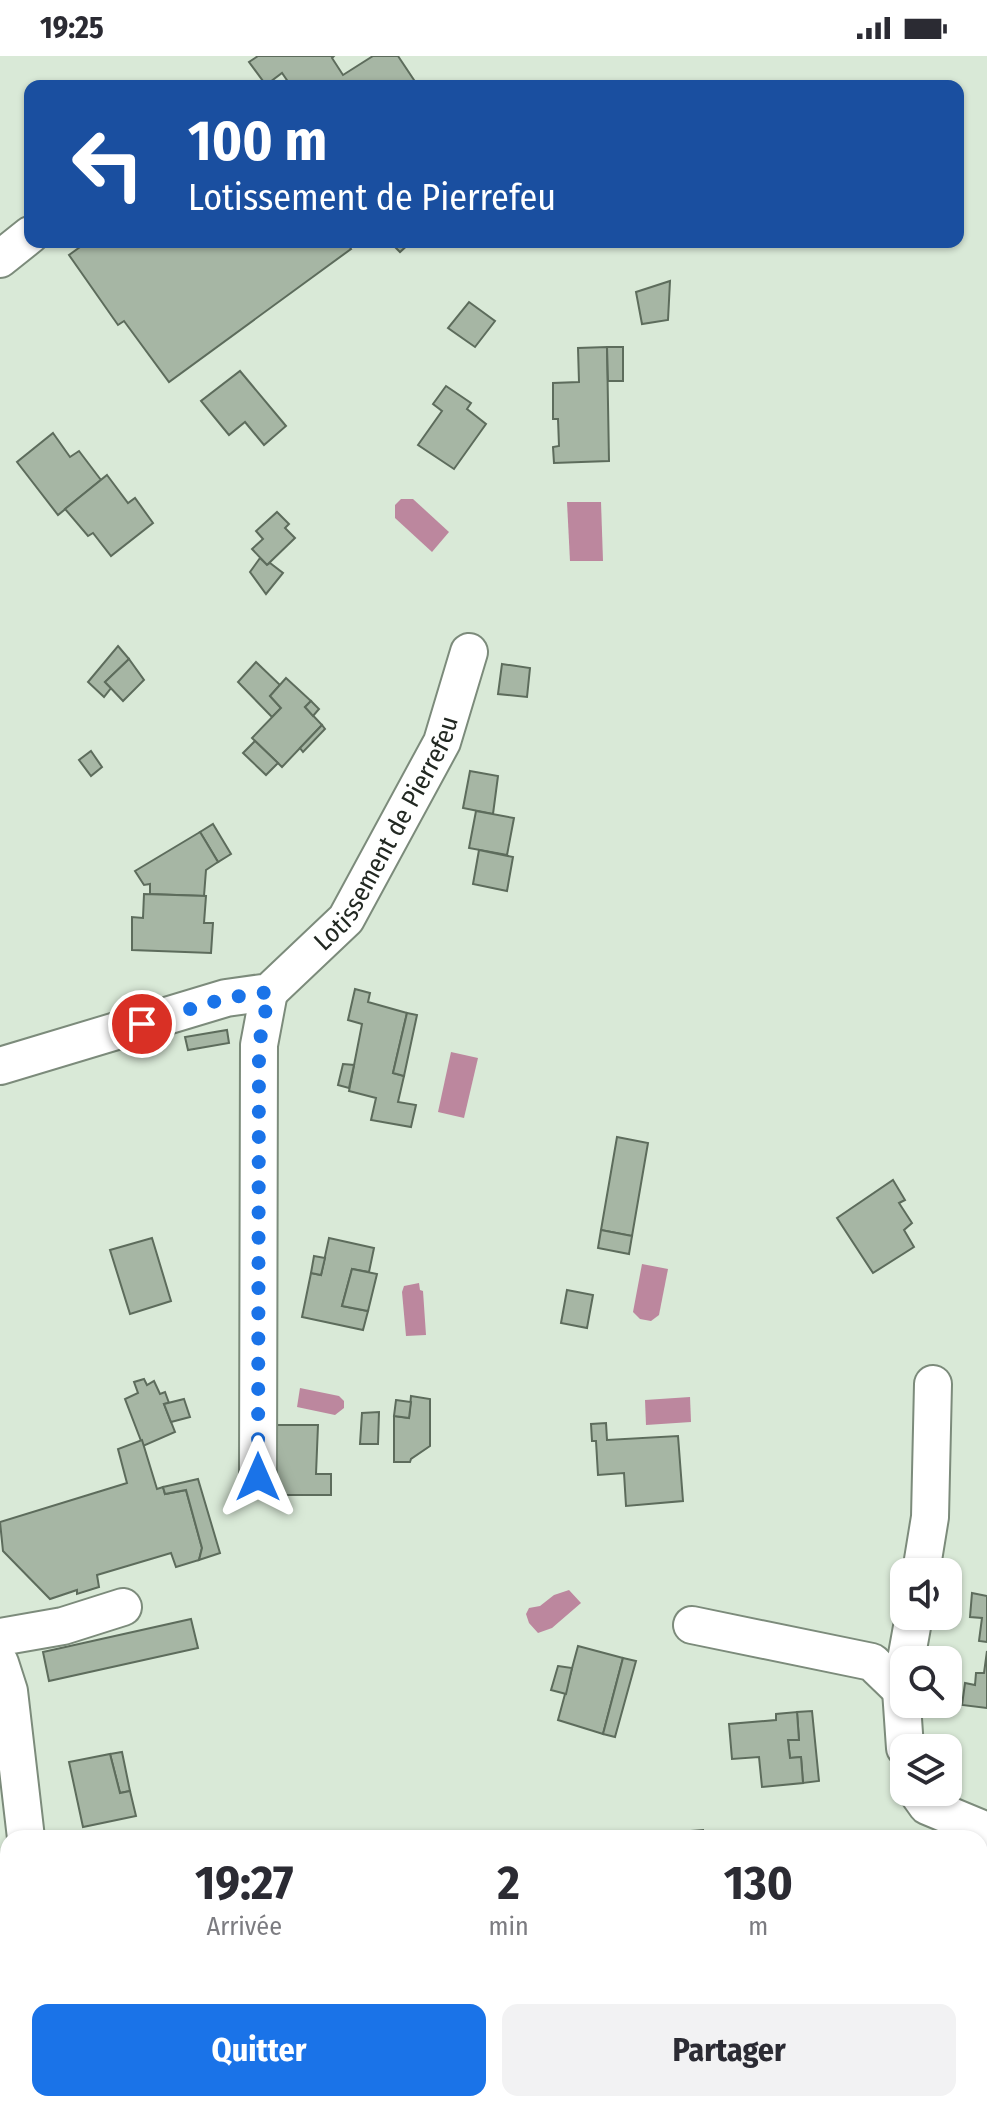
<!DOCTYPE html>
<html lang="fr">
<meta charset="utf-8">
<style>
body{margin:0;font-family:"Fira Sans Condensed",sans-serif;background:#f2f2f3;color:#2b2b33;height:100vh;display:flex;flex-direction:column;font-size:30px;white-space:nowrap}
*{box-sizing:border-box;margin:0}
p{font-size:26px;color:#7c7c81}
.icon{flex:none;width:44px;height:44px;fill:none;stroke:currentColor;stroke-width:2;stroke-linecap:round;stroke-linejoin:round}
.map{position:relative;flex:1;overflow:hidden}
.sheet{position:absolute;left:0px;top:1774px;width:988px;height:282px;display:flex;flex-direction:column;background:#fff;border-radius:24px 24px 0 0;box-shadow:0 2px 6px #0004}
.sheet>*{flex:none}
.banner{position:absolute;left:24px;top:24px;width:940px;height:168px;border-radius:16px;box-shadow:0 2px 6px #0004;background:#1a4fa0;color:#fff;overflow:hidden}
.fabs{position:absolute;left:890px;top:1502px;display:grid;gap:16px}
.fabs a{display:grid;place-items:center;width:72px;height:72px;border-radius:16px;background:#fff;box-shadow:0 2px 6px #0004;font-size:40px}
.pin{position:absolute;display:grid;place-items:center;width:68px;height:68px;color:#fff;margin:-34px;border:4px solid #fff;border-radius:50%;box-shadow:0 2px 8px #0007}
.me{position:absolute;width:88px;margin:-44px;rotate:0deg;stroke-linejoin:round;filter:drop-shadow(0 0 6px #0008)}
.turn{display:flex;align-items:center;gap:28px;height:168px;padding:0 32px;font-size:36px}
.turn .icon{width:104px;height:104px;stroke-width:2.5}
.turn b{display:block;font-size:56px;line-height:68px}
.eta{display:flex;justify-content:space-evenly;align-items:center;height:136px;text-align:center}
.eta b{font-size:48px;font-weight:700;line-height:56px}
.action{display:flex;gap:16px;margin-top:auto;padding:16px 32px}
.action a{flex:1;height:92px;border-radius:16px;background:#1a73e8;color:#fff;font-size:32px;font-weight:700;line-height:92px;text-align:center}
.action a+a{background:#f2f2f3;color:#2b2b33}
.status{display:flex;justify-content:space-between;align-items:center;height:56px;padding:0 40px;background:#fff;direction:ltr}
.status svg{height:22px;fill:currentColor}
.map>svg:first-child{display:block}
.water{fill:#bc879e}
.building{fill:#a6b6a4;stroke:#5d6c5c;stroke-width:2}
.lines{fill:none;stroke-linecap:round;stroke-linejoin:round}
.minor-casing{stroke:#7c8b7b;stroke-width:40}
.minor{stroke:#fff;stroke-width:36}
.route{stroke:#1a73e8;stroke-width:14;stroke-dasharray:0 25.2}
.labels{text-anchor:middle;stroke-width:8;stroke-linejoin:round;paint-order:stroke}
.street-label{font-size:26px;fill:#222822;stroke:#d9e9d7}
</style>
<div class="status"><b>19:25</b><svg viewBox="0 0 49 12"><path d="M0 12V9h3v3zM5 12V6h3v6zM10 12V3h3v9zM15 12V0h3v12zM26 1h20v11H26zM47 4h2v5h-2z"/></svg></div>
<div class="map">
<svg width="987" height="2055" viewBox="0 0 987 2055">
<rect width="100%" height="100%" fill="#d9e9d7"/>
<g class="water">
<path d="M401,443h12l36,33 -17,20 -37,-34v-13z"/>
<path d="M567,446h34l2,59h-33z"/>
<path d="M451,996l27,6 -14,60 -26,-6z"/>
<path d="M642,1208l26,5 -9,46 -8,6 -11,-2 -7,-7z"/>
<path d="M419,1227l1,7 3,1 3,44 -20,1 -4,-44 2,-6z"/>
<path d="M300,1332l39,8 5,5v7l-9,7 -38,-8z"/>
<path d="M690,1341l1,25 -45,3 -1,-25z"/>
<path d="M569,1534l12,13 -29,25 -14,5 -9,-10 -3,-9 3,-6 11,-2 14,-11z"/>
</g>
<g class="building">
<path d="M258,0h76l-2,2 11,17 30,-19h25l20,30h-127l-9,-13 -16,12 -17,-23z"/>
<path d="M87,186h259l5,7 -182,133 -45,-61 -6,4 -49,-70z"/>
<path d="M390,186h21l-11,10z"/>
<path d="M670,225l-2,39 -26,4 -6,-32z"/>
<path d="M469,246l26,19 -20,26 -27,-19z"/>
<path d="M607,291l2,114 -55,2 -1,-16 6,-1 -1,-27h-5v-36l26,-1 -1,-34z"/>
<path d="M607,291h16v34h-15z"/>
<path d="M240,315l46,55 -22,19 -19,-23 -16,13 -28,-34z"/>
<path d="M446,330l25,17 -4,6 19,15 -32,45 -36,-24 24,-34 -9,-7z"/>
<path d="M53,377l17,24 9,-6 22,29 -43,35 -41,-53z"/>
<path d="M107,419l21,28 7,-5 18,25 -42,33 -18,-23 -5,3 -23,-27z"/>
<path d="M277,456l12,12 -4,4 10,10 -28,27 -15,-16 11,-10 -7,-8z"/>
<path d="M260,502l7,7 3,-2 13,10 -17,21 -16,-22z"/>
<path d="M118,590l11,13 -24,23 6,6 -7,9 -16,-15z"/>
<path d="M129,603l15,21 -21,21 -18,-19z"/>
<path d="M256,606l24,23 -10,11 11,12 -9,9 -34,-35z"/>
<path d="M502,608l28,4 -3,29 -29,-3z"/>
<path d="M286,622l25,23 -6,6 17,18 -40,42 -30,-29 29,-30 -11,-12z"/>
<path d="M311,645l8,8 -6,7 -8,-9z"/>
<path d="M322,669l3,4 -22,23 -3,-4z"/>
<path d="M255,685l23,22 -12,12 -23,-22z"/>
<path d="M91,695l11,16 -11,9 -12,-16z"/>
<path d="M470,715l28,5 -5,38 -30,-6z"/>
<path d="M476,755l38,7 -7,37 -38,-7z"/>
<path d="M213,768l18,30 -13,8 -18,-30z"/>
<path d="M200,776l18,30 -12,8 -2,26 -54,-2v-10l-6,1 -9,-14z"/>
<path d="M479,794l34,7 -6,34 -34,-7z"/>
<path d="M144,838l62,2 -2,27h9l-2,30 -79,-3v-33l11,1z"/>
<path d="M355,933l15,4 -2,9 39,11 -14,60 11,3 -6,26 18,3 -5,22 -40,-7 5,-22 -27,-7 13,-67 -14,-4z"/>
<path d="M407,957l10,2 -13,61 -11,-3z"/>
<path d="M227,974l2,13 -41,7 -3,-13z"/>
<path d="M343,1008l11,1 -5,23 -11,-3z"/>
<path d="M617,1081l31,6 -16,93 -31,-6z"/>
<path d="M893,1124l12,20 -6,3 13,20 -8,7 10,17 -41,26 -36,-55z"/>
<path d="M601,1174l31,6 -3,18 -31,-6z"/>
<path d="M152,1182l19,63 -41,13 -20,-64z"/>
<path d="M329,1182l45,10 -5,24 -17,-3 -10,37 26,5 -5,19 -61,-13 9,-44 10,2z"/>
<path d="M314,1200l11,2 -4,17 -10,-2z"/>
<path d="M352,1213l25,5 -9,37 -26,-5z"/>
<path d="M567,1234l26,5 -6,33 -26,-5z"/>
<path d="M144,1323l3,6 7,-4 6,13 5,-2 4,11 -5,1 11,28 -32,14 -18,-47 13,-6 -4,-11z"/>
<path d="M411,1340l19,3v47l-19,13 -1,3h-16v-46l15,2z"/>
<path d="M184,1343l6,18 -19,5 -7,-18z"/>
<path d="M396,1344l15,2 -2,16 -15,-2z"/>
<path d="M379,1356l-1,32h-18l2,-31z"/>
<path d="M606,1367l1,17 71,-4 5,65 -57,5 -2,-33 -26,2 -2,-34h-4l-1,-17z"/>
<path d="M275,1369h43l-2,49h15v21h-51v-13l-7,-6z"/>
<path d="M142,1384l15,49 6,-2 2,7 21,-4 16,58 -3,12 -23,7 -5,-14 -74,22 2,12 -22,7v-4l-27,9 -47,-48 -3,-29 127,-39 -9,-34z"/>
<path d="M198,1423l22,74 -21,7 3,-12 -16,-58 -21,4 -2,-7z"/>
<path d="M972,1537l15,3v46l-8,-1 3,-23 -12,-1z"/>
<path d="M191,1563l7,29 -149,33 -6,-29z"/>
<path d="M578,1590l45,12 -20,76 -45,-14z"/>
<path d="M987,1595v57l-25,-3 3,-22 10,2 1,-12h8z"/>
<path d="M623,1602l13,3 -21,76 -12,-3z"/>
<path d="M558,1610l14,2 -6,26 -15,-4z"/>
<path d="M812,1655l7,70 -16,2 -2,-26 -11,1 -2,-18h11l-2,-28z"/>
<path d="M797,1656l2,28h-11l2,18 11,-1 2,26 -41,4 -3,-30 -27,2 -3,-35 47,-4v-6z"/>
<path d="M122,1696l8,39 -10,2 -10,-39z"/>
<path d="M110,1698l10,39 10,-2 6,25 -53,11 -14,-65z"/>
<path d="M703,1774v8h-25v-6z"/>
<path d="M982,1806l5,1v34h-7z"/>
<path d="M980,1841h7v19l-7,-1z"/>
<rect x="980" y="1890" width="7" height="50"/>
<path d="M980,1955l7,1v45l-5,-1 1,-12 -3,-1z"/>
<path d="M65,2048h25v1l-23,6z"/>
<path d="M181,2048h47l2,7h-47z"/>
<path d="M653,2048l1,7h-44z"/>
</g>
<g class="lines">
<g class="minor-casing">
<g id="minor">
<path d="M0,203l30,-24"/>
<path id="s1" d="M0,1010l226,-68 43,-6 77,-73 96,-177 27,-90"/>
<path d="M258,1421l1,-432 10,-53"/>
<path d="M921,1516l9,-55 3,-133"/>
<path d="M692,1569l180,37 29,28"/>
<path d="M0,1581l63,-11 60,-19"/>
<path d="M906,1604l8,-44"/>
<path d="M0,1607l9,28 17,147"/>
<path d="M904,1617l-3,17 4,58"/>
<path d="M917,1736l10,14 60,25"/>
<path d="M38,2048v7"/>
</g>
</g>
<use href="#minor" class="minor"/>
</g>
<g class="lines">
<path class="route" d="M142,968l84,-26 43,-6 -10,53 -1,432"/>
</g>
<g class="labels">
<g class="street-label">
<text dy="9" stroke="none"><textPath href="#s1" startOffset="480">Lotissement de Pierrefeu</textPath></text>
</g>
</g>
</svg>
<div class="fabs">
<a><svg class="icon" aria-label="sound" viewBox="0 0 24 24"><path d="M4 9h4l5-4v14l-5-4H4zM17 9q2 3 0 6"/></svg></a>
<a><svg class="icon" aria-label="search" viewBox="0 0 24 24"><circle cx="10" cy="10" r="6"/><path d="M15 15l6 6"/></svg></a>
<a><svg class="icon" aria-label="layers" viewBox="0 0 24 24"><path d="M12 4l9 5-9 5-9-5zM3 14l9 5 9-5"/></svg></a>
</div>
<div class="pin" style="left:142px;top:968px;background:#d93025"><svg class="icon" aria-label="arrive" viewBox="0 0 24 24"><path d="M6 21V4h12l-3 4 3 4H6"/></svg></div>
<svg class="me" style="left:258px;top:1421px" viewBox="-20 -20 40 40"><path d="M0-17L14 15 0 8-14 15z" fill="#1a73e8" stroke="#fff" stroke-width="4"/></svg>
<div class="banner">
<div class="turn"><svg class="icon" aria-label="left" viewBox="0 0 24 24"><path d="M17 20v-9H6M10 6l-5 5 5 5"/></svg><div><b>100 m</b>Lotissement de Pierrefeu</div></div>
</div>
<section class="sheet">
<div class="eta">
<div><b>19:27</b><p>Arrivée</p></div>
<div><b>2</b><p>min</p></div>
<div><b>130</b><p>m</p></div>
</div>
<div class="action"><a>Quitter</a><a>Partager</a></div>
</section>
</div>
